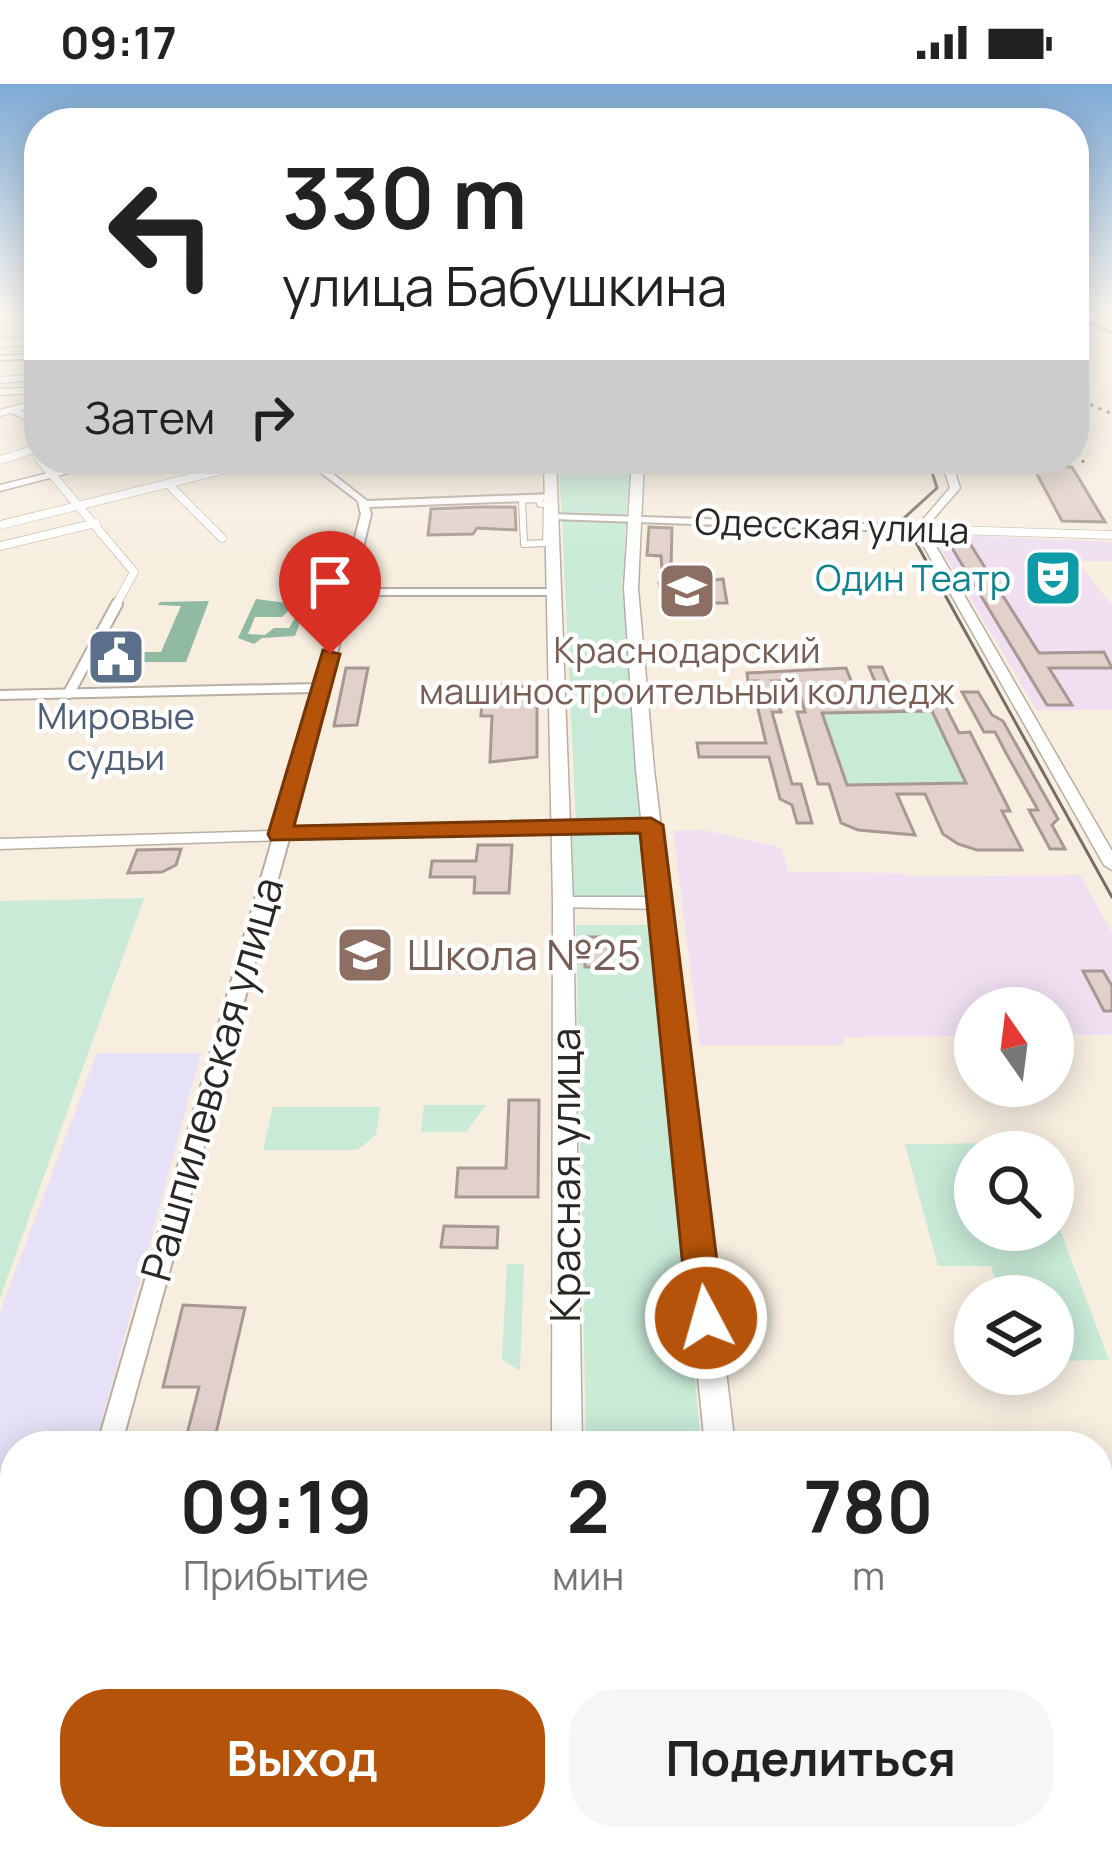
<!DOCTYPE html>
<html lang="ru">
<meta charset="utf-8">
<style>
body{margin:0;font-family:Manrope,sans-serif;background:#f6f6f6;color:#222;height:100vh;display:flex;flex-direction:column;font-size:45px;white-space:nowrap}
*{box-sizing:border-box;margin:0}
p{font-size:39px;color:#767676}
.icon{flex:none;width:66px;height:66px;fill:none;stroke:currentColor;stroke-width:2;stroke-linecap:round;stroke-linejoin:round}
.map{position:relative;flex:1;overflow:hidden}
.drawer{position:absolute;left:0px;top:1347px;width:1113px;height:420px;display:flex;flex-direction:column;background:#fff;border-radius:48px 48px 0 0;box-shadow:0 6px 30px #0003}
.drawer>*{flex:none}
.top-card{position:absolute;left:24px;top:24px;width:1065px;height:366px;border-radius:48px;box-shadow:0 6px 30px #0003;background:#fff;color:#222;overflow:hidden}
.needle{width:78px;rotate:346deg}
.controls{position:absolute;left:954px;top:903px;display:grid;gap:24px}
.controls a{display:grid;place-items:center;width:120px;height:120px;border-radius:50%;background:#fff;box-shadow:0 6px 30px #0003;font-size:60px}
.pin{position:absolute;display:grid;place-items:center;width:102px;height:102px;color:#fff;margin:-123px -51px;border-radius:50% 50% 50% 0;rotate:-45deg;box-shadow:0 0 12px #0007}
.pin .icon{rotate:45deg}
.me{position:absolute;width:132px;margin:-66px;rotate:354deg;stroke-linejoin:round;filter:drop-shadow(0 0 9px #0008)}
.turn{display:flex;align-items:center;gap:42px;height:252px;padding:0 60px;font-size:54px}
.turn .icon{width:156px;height:156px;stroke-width:2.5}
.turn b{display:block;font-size:84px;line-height:102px}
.then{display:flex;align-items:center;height:114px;padding:0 60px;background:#0003;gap:24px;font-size:45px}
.eta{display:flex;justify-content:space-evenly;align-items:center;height:204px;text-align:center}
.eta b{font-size:72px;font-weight:700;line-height:84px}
.primary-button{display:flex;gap:24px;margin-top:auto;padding:24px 60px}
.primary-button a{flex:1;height:138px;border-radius:48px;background:#b45309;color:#fff;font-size:48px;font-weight:700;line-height:138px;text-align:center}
.primary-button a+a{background:#f6f6f6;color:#222}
.status{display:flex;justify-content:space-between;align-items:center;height:84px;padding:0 60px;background:#fff;direction:ltr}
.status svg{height:33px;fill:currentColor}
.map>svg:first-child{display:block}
.commercial{fill:#efdff1}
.medical{fill:#e7e1f7}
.green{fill:#c8ead7}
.forest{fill:#91baa3}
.building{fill:#e2d0cb;stroke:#a89893;stroke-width:3;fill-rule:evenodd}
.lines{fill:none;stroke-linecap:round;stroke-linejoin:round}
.pedestrian-casing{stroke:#b8aea2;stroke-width:8}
.minor-far2-casing{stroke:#b8aea2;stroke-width:8}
.minor-far1-casing{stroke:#b8aea2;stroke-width:9}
.minor-casing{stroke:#b8aea2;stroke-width:14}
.tertiary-casing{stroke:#b8aea2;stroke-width:4}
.secondary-casing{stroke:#b8aea2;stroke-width:3}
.primary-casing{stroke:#b8aea2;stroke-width:3}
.pedestrian{stroke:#fff;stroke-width:6}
.minor-far2{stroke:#fff;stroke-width:6}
.minor-far1{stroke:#fff;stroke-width:8}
.minor{stroke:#fff;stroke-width:10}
.tertiary{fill:#fff;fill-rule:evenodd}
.secondary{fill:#fff;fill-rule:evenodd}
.primary{fill:#fff;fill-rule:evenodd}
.tram{stroke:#736d65;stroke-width:3}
.rail{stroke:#736d65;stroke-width:3;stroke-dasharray:3 6;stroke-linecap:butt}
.route{fill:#b45309;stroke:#753606;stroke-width:3}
.labels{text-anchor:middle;stroke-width:9;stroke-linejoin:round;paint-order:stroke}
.far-street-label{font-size:36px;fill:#2b2823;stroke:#fff}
.far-culture-label{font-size:36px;fill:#0d838f;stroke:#fff;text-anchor:end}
.far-education-label{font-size:36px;fill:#785e54;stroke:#fff}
.far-service-label{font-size:36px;fill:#4e5e75;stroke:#fff}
.education-label{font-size:42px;fill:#785e54;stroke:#fff;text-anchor:start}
.street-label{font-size:42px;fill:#2b2823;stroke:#fff}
</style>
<div class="status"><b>09:17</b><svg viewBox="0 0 49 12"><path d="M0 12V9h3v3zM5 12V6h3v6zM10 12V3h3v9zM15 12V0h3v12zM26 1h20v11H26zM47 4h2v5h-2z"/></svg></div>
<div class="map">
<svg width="1112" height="1767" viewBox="0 0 1112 1767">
<rect width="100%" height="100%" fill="#f7eee0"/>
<g class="commercial">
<path d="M932,450l180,8v19h-35l35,45v104h-75z"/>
<path d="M703,746l79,18 6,24 115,1 2,4 175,-2 32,58v102h-59v-27h-78v28l-132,1v8h-143l-27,-214z"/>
</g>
<path class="medical" d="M97,969h104l-106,393h-80v46l-15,-2v-178z"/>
<g class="green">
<path d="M558,375h74l-6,56 -64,-1z"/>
<path d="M562,436l64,2 -4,66 23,234 -69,1z"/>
<path d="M932,627l34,72 -119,2 -25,-72z"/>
<path d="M638,748l6,65 -70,1 -2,-65z"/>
<path d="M144,814l-144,400v-397z"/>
<path d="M576,841h77l48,521h-115z"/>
<path d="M424,1021h62l-20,27h-45z"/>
<path d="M273,1023h107l-4,28 -19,15h-94z"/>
<path d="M1028,1059l3,9h-56v78h78v-19l56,149 -56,1v-65h-52l-10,-30h-53l-33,-122z"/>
<path d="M507,1180h17l-4,107 -18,-12z"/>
<path d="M593,1752h154l1,15h-155z"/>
</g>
<g class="forest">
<path d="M256,515l39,5 -13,13h-27l-7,17 17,1 9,-7h15l7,-12 6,1 -7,19 -33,2 -8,6 -16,-6z"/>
<path d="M209,517l-23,61h-54l5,-10h24l20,-46 -23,-1 2,-3z"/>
</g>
<g class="building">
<path d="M1032,381l40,2 33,55 -43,-1z"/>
<path d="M479,423h36l1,23 -39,-2 -4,6 -45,1 3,-26z"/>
<path d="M649,443l23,1 -1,39h9l2,17 41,-5 4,24h-25l-1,-7h-19l1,19h-18l-6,-32h4l-2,-27 -14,-1z"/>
<path d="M946,454l21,1 72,114 65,-1 8,16h-63l23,37h-25z"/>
<path d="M869,583h13l11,25h45l21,41 11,-1 40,79h-8l20,39h-45l-19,-6 -15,-10 -18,-40h-28l18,41 -57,-5 -17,-7 -12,-39h-11l-21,-72h8l-9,-31h-24l9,31h-9l20,72h9l11,39h-15l-5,-18 -12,-6 -11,-42h-70l-2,-14h69l-10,-42 8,-1 -5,-19h-11l-1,-8 99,-5 12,30h24zM932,627l34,72 -119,2 -25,-72z"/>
<path d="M346,584h22l-11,57 -23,1z"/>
<path d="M483,600l54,3v70l-47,5 2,-46h-11z"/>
<path d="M962,608h16l14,23 11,6 55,98 -6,6 13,24h-15l-21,-39h9l-32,-57 -11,-21h-11z"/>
<path d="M478,761h34l-3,48h-35l1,-16h-45l2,-16h44z"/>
<path d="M181,765l-5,16 -14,7 -34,1 9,-23z"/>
<path d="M584,853h23l1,30h-23z"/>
<path d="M1083,887h20l9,15v25h-8z"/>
<path d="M509,1016h30l-1,97h-82l2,-29h48z"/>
<path d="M444,1142l54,1 -1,21 -56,-1z"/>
<path d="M183,1221l62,3 -32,138h-29l15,-59h-36z"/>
<path d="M903,1752h122l4,15h-124z"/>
</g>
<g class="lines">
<g class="pedestrian-casing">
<path id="pedestrian" d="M539,415l1,5h7l-1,39 -22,1 -2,-44z"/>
</g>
<g class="minor-far2-casing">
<g id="minor-far2">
<path d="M0,233l34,-3"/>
<path d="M0,250l39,-2"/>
<path d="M0,260l39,-2"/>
<path d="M0,296l39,-3"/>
<path d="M0,308l39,-2"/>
<path d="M12,326l27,12"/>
<path d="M0,329l39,-11"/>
</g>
</g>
<g class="minor-far1-casing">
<g id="minor-far1">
<path d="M39,375l95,113 -19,35"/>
<path d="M0,376l39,-12"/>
<path d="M168,400l54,54"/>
<path d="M0,441l268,-66"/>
<path d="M923,445l189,6"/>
<path d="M0,462l96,-23"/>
</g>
</g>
<g class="minor-casing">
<path id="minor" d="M69,609l48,-89"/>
</g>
<g class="tertiary-casing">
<g id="tertiary">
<path d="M39,270v4l-39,2v-4z"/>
<path d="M303,375h11l53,42 185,-7 5,3 -5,3 -183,7 2,7 -18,75h202l5,3 -5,3h-204l-36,150 -194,701h-24l218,-754 -315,7v-8l317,-7 44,-170 -3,-13z"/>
<path d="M550,430l373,12 5,3 -5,3 -370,-13 -5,-3z"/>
<path d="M1112,1630v28l-14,1v-28z"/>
<path d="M15,1689l2,63 -5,15h-12v-61l5,-13z"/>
<path d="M1098,1741l10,26h-30l-4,-15h24z"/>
</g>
</g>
<g class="secondary-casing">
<g id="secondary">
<path d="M1077,230h10l25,11v5z"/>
<path d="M105,375h17l-122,32v-6z"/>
<path d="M941,375h10l9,29 -31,36 1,12 182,315v19l-8,-5 -186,-329 1,-12 31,-36z"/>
<path d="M651,736l8,5 -2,3 -657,21v-10z"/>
<path d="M563,813h97l8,6 -8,6 -103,-2 -2,-4 2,-4z"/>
</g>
</g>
<g class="primary-casing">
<g id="primary">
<path d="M544,375h12l17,444 9,543h-30l1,-543z"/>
<path d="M632,375h12l-6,129 16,181 81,677h-30l-69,-677 -12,-181z"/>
<rect x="554" y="1752" width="38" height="15"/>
<path d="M744,1752h38l1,15h-38z"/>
</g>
</g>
<use href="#pedestrian" class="pedestrian"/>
<use href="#minor-far2" class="minor-far2"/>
<use href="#minor-far1" class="minor-far1"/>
<use href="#minor" class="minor"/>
<use href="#tertiary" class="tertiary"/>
<use href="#secondary" class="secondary"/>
<use href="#primary" class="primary"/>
<g class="tram">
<path d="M1074,232l38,17"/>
<path d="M928,375l9,29 -34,31 209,378"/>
</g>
<g class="rail">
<path d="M1074,313l38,17"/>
<path d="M1074,360l11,21"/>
</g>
</g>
<linearGradient id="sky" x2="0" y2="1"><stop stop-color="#7eaad5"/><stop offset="0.48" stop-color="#fbf7f1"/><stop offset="1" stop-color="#fbf7f1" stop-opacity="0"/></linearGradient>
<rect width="1112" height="477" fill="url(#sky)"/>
<path class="route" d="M323,566l17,4 -46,172 357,-8 12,7 61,493 -6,12 -12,5 -13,-5 -5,-12 -48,-485 -369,7 -3,-6z"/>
<defs>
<g id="theatre-square" transform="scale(3)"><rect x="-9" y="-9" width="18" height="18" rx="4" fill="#0f9aa8" stroke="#fff"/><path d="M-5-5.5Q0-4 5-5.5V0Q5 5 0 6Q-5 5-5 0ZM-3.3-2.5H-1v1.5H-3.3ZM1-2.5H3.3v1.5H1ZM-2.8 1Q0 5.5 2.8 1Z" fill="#fff"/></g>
<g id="university-square" transform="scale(3)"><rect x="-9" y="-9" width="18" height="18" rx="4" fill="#8d6e63" stroke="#fff"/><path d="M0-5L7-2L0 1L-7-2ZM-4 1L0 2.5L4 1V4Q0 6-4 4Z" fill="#fff"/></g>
<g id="civic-square" transform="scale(3)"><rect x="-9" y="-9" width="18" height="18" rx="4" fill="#5c6f8a" stroke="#fff"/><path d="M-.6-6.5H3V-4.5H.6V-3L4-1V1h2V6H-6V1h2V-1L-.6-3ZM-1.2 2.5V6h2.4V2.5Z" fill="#fff"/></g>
<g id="school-square" transform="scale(3)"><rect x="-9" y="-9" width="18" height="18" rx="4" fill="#8d6e63" stroke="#fff"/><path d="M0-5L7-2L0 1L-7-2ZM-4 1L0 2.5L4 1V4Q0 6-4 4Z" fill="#fff"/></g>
</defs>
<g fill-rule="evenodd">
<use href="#theatre-square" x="1053" y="494"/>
<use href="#university-square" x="687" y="507"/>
<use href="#civic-square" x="116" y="573"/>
<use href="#school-square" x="365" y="871"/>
</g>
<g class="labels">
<g class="far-street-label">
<text transform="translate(832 442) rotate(2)" y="13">Одесская улица</text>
</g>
<g class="far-culture-label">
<text x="1011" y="507">Один Театр</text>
</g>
<g class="far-education-label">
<text x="687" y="579">Краснодарский<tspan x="687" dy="41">машиностроительный колледж</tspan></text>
</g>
<g class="far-service-label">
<text x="116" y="645">Мировые<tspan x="116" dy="41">судьи</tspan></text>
</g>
<g class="education-label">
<text x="407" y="886">Школа №25</text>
</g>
<g class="street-label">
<text transform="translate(212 995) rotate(-74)" y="15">Рашпилевская улица</text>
<text transform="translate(565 1091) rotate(-90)" y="15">Красная улица</text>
</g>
</g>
</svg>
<div class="controls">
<a><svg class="needle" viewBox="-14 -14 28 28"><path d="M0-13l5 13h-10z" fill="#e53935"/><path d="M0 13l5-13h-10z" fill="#767676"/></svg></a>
<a><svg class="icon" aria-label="search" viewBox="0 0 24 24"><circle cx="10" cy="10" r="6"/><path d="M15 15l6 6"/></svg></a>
<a><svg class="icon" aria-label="layers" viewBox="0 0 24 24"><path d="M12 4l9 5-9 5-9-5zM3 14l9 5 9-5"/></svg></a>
</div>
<div class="pin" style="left:330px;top:570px;background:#d93025"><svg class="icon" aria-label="arrive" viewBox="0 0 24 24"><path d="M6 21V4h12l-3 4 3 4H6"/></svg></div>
<svg class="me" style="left:706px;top:1234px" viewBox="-20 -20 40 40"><circle r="17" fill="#b45309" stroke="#fff" stroke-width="3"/><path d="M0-11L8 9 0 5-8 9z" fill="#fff"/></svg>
<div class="top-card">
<div class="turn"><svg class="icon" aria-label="left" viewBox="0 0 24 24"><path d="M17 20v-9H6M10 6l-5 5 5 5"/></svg><div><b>330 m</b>улица Бабушкина</div></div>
<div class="then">Затем<svg class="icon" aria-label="right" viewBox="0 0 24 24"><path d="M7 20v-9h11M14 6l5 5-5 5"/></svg></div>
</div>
<section class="drawer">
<div class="eta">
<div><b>09:19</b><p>Прибытие</p></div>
<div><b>2</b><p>мин</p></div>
<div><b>780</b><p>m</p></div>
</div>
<div class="primary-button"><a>Выход</a><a>Поделиться</a></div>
</section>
</div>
